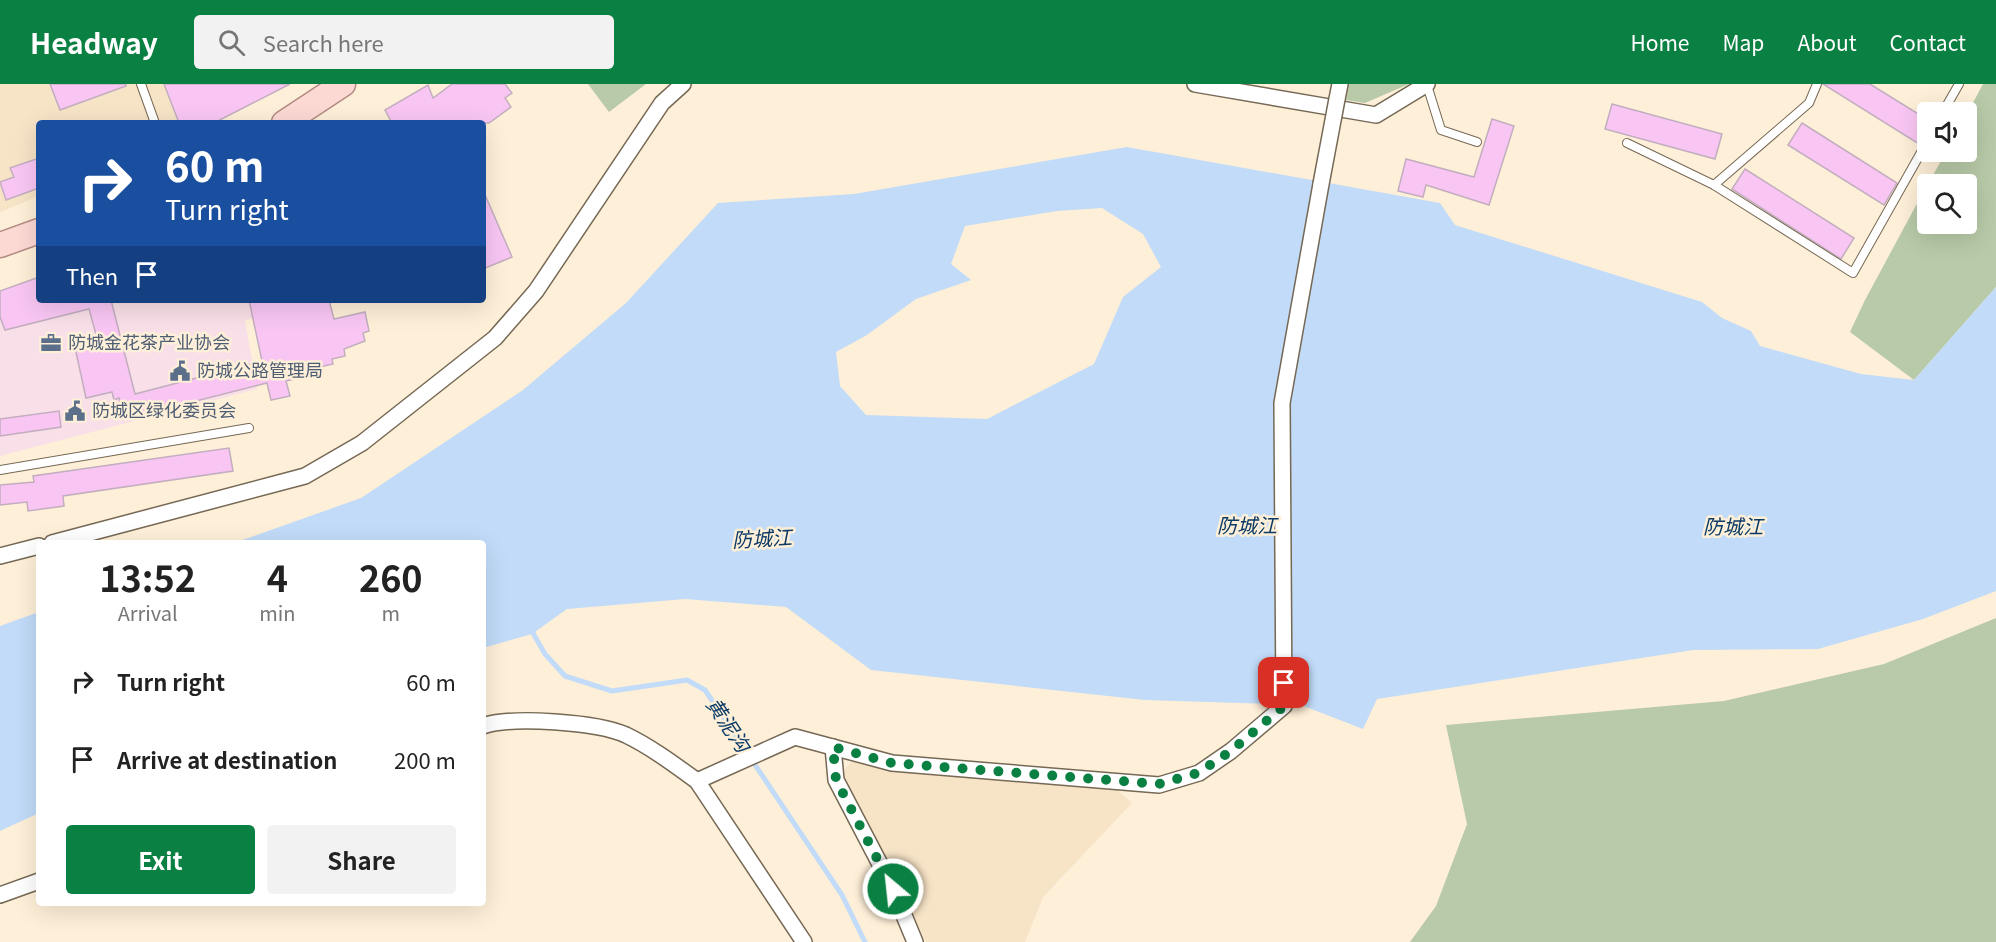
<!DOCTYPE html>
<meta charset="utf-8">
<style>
body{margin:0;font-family:Georgia,"Noto Sans SC",serif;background:#f2f2f2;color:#222;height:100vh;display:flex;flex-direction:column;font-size:22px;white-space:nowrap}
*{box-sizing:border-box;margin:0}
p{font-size:20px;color:#767676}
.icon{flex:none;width:33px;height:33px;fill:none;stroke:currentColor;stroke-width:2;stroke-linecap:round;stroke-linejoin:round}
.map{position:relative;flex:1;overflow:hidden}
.drawer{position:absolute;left:36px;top:456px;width:450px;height:366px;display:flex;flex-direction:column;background:#fff;border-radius:6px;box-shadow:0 6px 24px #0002}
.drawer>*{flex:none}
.top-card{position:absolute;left:36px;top:36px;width:450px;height:183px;border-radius:6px;box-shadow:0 6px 24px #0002;background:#1a4fa0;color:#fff;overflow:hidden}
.fabs{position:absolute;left:1917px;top:18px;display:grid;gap:12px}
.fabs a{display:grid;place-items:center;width:60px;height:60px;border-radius:6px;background:#fff;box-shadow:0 6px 24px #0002;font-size:30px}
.pin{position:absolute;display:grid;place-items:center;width:51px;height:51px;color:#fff;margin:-26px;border-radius:12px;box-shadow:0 3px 9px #0006}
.me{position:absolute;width:66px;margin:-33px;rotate:332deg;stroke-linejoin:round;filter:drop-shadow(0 0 4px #0008)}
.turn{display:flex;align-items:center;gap:21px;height:126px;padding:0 30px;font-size:27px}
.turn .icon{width:78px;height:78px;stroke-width:2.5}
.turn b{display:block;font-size:42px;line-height:51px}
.then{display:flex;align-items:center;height:57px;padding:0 30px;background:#0003;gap:12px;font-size:22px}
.eta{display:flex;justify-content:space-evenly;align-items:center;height:102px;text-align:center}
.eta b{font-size:36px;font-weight:700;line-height:42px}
.cta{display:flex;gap:12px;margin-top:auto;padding:12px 30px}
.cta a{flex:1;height:69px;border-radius:6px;background:#0b8043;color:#fff;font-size:24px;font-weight:700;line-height:69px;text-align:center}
.cta a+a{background:#f2f2f2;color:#222}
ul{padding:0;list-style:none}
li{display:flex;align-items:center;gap:18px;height:78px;padding:0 30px}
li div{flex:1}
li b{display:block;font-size:22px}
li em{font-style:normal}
header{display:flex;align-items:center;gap:36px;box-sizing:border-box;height:84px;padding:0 30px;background:#0b8043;color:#fff}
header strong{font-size:28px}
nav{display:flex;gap:33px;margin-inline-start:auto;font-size:21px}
.search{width:420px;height:54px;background:#f2f2f2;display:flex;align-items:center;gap:15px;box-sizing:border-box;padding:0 21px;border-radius:6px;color:#767676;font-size:22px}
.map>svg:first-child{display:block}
.commercial{fill:#f9dfe7}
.built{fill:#f7e3c6}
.green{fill:#b8caa8}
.water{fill:#c1dbf8;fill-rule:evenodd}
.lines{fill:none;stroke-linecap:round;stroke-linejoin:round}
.stream{stroke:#c1dbf8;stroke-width:5}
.building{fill:#f9c6f3;stroke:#c2aebf;stroke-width:1.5}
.service-casing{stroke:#756854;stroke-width:10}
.minor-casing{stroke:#756854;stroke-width:18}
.primary-casing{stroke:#b38b82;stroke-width:27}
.service{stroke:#fff;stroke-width:8}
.minor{stroke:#fff;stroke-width:15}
.primary{stroke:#fdd9d4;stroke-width:24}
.minor-bridge-casing{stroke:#756854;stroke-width:18;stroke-linecap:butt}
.minor-bridge{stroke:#fff;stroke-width:15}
.route{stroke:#0b8043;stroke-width:10;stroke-dasharray:0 18}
.labels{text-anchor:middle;stroke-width:5;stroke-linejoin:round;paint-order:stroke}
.service-label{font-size:18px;fill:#4e5e75;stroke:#feefd8;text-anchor:start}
.water-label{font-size:20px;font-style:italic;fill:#0a3a65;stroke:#feefd8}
</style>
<header>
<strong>Headway</strong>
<div class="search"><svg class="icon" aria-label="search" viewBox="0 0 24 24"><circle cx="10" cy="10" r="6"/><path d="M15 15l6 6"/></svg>Search here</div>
<nav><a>Home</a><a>Map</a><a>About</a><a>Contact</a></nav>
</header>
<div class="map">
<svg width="1996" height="858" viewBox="0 0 1996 858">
<rect width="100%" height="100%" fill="#feefd8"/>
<path class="commercial" d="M85,216h265l-105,20 12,69 -257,67v-139l5,12z"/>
<g class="built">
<path d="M0,0h207l-37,17 9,22h-140v73l-39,16z"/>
<path d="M854,675l33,7 229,23 16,14 -89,94 -18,45h-99l-84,-170z"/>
</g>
<g class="green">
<path d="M588,0h58l-37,28z"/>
<path d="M1349,0h60l-44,19 -19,-3z"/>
<path d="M1983,0h13v203l-82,93 -64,-48 15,-32 62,-115 1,39h38v-40h-38l18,-32h20l1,-38z"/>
<path d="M1996,534v324h-586l26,-36 31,-82 -21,-99 278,-24 160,-37z"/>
</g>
<g class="water">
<path d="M1127,63l313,56 15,22 247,77 20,16 29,13 9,15 101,28 53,6 82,-93v304l-73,28 -105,30 -125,1 -316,49 -14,30 -62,-24 -156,-5 -274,-30 -85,-63 -101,-8 -118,10 -35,25 -49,14v-105h-249l127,-45 162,-108 103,-87 92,-100 136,-9zM1102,124l41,26 18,33 -38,30 -29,67 -107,55 -121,-4 -26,-29 -4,-34 31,-17 49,-36 55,-19 -20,-16 14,-38 92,-15z"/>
<path d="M39,528v201l-39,18v-205z"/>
</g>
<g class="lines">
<path class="stream" d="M530,544l15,26 20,22 47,15 75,-11 18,10 137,205 23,47"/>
</g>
<g class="building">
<path d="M50,0h76v2l-66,24z"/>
<path d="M164,0h126l-76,39h-35z"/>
<path d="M452,0h53l7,9 -7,5 6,9 -22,16h-97l-7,-13 43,-25 5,13z"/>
<path d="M1823,0h47l58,36v14l-9,10z"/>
<path d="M1612,20l110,30 -7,25 -110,-30z"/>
<path d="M1492,35l22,7 -25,79 -63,-20 -3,12 -25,-6 8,-32 68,18z"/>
<path d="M1802,39l95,60 -13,22 -96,-60z"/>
<path d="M39,74v30l-33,12 -6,-18 14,-5 -4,-9z"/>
<path d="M1745,85l109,69 -13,21 -109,-70z"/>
<path d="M483,106l29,67 -29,12z"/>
<path d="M39,193v23h72l24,94 127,-33 -13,-61h80l5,19 31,-7 4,19 -6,2 2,8 -21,8 1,7 -13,3 1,5 -18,4 2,6 -31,7 4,15 -19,4 -4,-17 -142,36 -6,-21 -5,2 -2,-8 -26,6 -12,-55 23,-5 -8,-29 -84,21 -5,-13v-26z"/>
<path d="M59,327l2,16 -61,9v-17z"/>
<path d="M229,364l4,23 -170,25 1,10 -36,5 -1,-9 -27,3v-20l34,-3 -1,-6z"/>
</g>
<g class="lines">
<g class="service-casing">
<g id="service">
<path d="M141,0l14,39"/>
<path d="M1427,1l14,45 36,12"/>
<path d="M1943,28l16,-28"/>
<path d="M1627,59l87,42 139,88 75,-133"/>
<path d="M1714,101l95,-82 8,-19"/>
<path d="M0,386l249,-42"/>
</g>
</g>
<g class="minor-casing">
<g id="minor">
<path d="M1195,0l181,31 51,-31"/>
<path d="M1337,15l3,-15"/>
<path d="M52,459l253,-67 57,-33 133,-105 41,-47 126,-188 21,-19"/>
<path d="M0,472l39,-10"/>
<path d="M483,642c29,-10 114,-4 143,9 25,12 49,30 71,46l107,161"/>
<path d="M833,663l3,33 57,109 22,53"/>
<path d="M697,697l98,-44 97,26 267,22 40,-12 32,-22 53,-45 -2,-303 39,-219"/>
<path d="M0,811l39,-14"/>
</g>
</g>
<g class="primary-casing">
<g id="primary">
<path d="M284,39l59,-39"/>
<path d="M0,161l39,-14"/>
</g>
</g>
<use href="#service" class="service"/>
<use href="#minor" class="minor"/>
<use href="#primary" class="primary"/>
<g class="minor-bridge-casing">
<path id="minor-bridge" d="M1321,100l16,-85"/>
</g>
<use href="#minor-bridge" class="minor-bridge"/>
</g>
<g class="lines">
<path class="route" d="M893,805l-57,-109 -3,-33 59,16 267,21 39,-11 33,-22 53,-45v-23"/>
</g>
<defs>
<g id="office-bare" transform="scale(1.62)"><path d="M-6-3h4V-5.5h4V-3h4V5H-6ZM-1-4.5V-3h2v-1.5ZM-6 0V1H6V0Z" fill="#5c6f8a" stroke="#feefd8" stroke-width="2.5" paint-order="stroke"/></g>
<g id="civic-bare" transform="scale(1.62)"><path d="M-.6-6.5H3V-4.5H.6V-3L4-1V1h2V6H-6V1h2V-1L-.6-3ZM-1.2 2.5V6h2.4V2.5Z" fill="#5c6f8a" stroke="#feefd8" stroke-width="2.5" paint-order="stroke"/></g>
</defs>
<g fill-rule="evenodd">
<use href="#office-bare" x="51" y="259"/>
<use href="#civic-bare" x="180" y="287"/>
<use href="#civic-bare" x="75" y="327"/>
</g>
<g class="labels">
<g class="service-label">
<text x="68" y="265">防城金花茶产业协会</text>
<text x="197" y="293">防城公路管理局</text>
<text x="92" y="333">防城区绿化委员会</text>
</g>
<g class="water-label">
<text x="1247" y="449">防城江</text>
<text x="1733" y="450">防城江</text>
<text transform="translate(762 455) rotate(-3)" y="7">防城江</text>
<text transform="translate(728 641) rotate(56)" y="7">黄泥沟</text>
</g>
</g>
</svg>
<div class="fabs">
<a><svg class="icon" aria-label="sound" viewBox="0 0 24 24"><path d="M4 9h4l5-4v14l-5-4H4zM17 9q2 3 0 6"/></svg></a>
<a><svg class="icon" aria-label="search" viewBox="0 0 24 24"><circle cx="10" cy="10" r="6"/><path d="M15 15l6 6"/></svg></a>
</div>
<div class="pin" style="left:1284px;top:599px;background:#d93025"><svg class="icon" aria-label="arrive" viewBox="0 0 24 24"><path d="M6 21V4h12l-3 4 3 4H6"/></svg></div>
<svg class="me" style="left:893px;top:805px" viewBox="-20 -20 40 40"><circle r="17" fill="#0b8043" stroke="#fff" stroke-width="3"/><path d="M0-11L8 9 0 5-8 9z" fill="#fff"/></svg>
<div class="top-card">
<div class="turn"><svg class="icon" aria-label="right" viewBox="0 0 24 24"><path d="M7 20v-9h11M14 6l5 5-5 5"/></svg><div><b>60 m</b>Turn right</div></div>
<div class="then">Then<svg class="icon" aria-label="arrive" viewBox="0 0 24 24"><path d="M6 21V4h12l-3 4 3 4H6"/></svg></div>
</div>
<section class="drawer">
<div class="eta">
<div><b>13:52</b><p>Arrival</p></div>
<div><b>4</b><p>min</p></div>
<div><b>260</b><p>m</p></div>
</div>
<ul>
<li><svg class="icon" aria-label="right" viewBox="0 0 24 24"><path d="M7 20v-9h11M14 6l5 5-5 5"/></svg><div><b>Turn right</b></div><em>60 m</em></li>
<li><svg class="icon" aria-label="arrive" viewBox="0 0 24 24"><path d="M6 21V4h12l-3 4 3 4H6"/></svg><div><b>Arrive at destination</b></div><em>200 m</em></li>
</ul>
<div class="cta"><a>Exit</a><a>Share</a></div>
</section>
</div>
